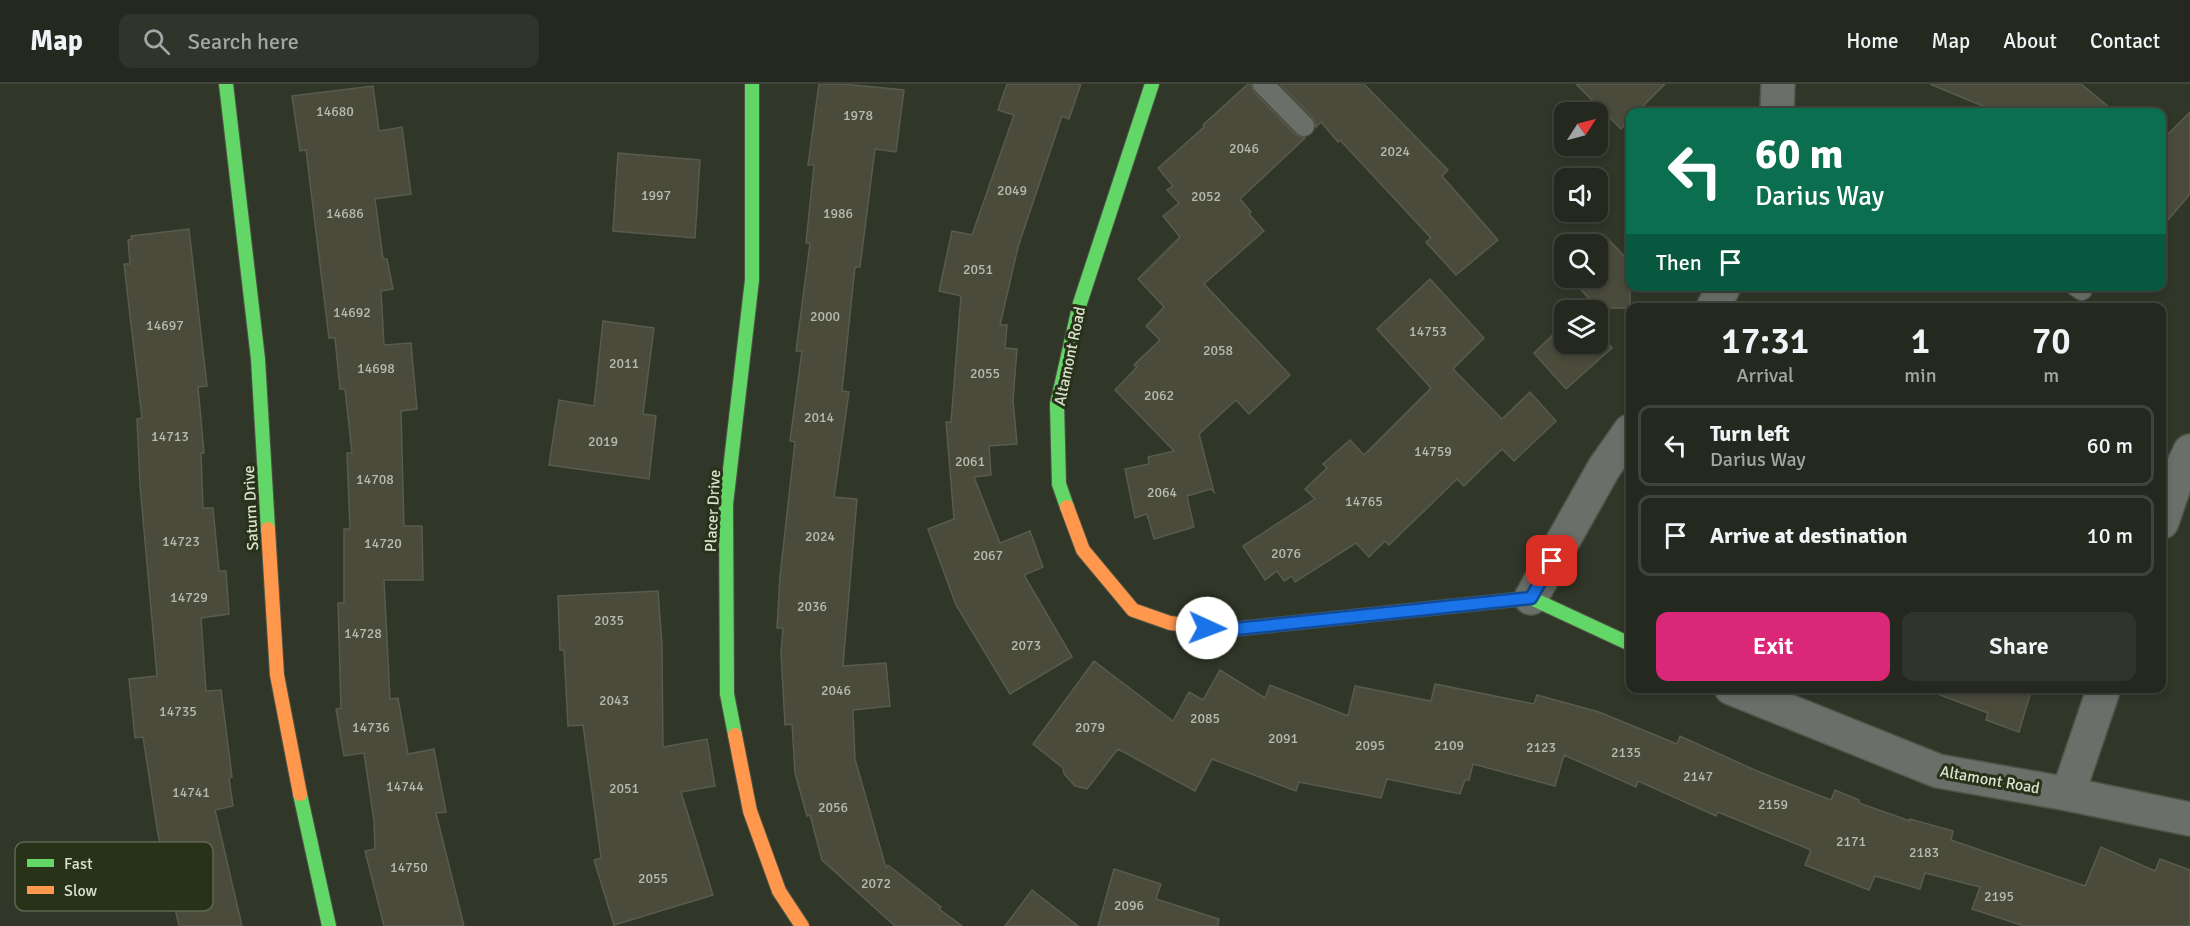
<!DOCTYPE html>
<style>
body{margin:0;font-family:Signika,sans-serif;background:#30342b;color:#f1f3f6;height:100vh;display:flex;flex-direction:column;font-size:22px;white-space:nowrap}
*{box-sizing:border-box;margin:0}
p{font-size:20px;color:#a3a6a4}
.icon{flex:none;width:33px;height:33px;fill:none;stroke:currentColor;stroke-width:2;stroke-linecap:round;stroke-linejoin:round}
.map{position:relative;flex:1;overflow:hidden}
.side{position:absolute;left:1626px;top:219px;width:540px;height:390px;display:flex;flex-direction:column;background:#24281e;border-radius:12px;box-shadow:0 3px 9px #0003,0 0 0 2px #41443c}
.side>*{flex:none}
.hud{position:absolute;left:1626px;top:24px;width:540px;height:183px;border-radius:12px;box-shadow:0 3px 9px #0003,0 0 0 2px #41443c;background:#0b6e4f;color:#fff;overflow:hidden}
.needle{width:39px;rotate:54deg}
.buttons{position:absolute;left:1554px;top:18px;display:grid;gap:12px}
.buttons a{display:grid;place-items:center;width:54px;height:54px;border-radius:12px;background:#24281e;box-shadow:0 3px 9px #0003,0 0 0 2px #41443c;font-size:30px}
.pin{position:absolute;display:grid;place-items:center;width:51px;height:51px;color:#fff;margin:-26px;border-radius:12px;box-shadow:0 3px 9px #0006}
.me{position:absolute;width:66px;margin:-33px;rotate:92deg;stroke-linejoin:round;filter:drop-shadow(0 0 4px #0008)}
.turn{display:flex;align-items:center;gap:21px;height:126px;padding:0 30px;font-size:27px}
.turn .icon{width:78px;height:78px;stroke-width:2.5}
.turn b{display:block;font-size:42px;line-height:51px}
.then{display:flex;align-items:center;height:57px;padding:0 30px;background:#0003;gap:12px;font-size:22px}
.eta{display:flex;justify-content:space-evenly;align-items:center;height:102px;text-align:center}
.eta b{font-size:36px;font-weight:600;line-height:42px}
.cta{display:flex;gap:12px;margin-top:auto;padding:12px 30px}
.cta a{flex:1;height:69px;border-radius:12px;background:#db2777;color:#fff;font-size:24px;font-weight:600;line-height:69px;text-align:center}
.cta a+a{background:#30342b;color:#f1f3f6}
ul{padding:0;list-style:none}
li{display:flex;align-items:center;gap:18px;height:81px;margin:0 12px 9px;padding:0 18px;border:3px solid #41443c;border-radius:12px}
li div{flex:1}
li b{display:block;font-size:22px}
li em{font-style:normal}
header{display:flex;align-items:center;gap:36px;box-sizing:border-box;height:84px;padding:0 30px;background:#24281e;border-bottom:2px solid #41443c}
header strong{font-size:28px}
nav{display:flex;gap:33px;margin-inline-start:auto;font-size:21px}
.search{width:420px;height:54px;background:#30342b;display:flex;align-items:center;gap:15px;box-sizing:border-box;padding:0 21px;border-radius:12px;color:#a3a6a4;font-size:22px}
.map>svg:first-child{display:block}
.building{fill:#4a4b3b;stroke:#585b4e;stroke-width:1.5}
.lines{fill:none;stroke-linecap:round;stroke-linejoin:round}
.lane-casing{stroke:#4f5447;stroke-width:22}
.street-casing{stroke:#4f5447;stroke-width:36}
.fast-casing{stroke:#4f5447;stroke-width:16}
.slow-casing{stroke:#4f5447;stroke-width:16}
.lane{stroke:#6b6f6a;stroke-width:20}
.street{stroke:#6b6f6a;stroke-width:33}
.fast{stroke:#63d668;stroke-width:14}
.slow{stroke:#ff974d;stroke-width:14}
.route-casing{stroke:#114b97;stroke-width:15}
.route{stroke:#1a73e8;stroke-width:10}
.labels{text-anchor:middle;stroke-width:6;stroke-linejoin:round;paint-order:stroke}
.number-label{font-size:14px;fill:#b6bcac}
.street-label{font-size:16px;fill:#dae1d1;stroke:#273218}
.key{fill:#273218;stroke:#5d6750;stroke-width:1.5}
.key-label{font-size:16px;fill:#dae1d1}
</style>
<header>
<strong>Map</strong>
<div class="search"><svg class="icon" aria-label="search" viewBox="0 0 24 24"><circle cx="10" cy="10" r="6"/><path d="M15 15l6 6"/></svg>Search here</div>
<nav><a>Home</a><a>Map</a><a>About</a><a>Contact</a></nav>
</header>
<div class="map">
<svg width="2190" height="842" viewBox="0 0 2190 842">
<rect width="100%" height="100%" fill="#303628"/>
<g class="building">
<path d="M819,0h24l61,6 -8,62 -21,-3 -15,118h-5l-13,124 7,1 -15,105 23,2 -14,167 43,-3 4,43 -37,4 2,49 31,109 2,-3 53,42 -2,2 23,17h-67l-73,-66 -12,-45 -3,1 -12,-43 -3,-49 -7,1 -4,-72 2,-25h-6l3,-52 15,-134 -5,-1 12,-90h-6l14,-108h-4l8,-78h-6z"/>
<path d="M1007,0h74l-12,35 -7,-3 -44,131 -18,78h7l-2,23 12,1 -4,51 4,44 -28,2 2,29 -17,2 26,66 30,-12 13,36 -19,8 48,82 -62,37 -54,-89 -28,-76 26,-10 -8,-97h5l10,-126 -22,-5 13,-60 20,4 42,-120 -16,-5z"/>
<path d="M1248,0h3l3,8 41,42 10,4 -65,61 11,13 -2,2 15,17 -60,53 86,91 -41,39 -13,-14 -37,34 15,58 -3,-3 -24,7 7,31 -40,12 -7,-25 -12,4 -10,-49 24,-5 -1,-7 26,-6 -59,-61 22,-23 -3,-2 26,-25 -14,-14 18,-19 -26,-28 42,-42 -17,-21 16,-13 -12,-13 6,-4 -15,-18 46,-41 -1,-2z"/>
<path d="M1280,0h84l84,86 -6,6 56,64 -42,35 -30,-33 5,-4 -91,-98 -2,2 -17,-20 -5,5 -3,-9z"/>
<path d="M1576,0h89l-28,28h-7v7l-9,10z"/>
<path d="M1930,0h151l34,28h-118z"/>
<path d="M373,2l6,45 23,-4 9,67 -36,5 8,60h4l6,30 -12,2 3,54 27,-2 6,66 -16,2 3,115h18l1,54h-39l6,119 8,-1 10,56 26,-5 12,63 -10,1 28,113h-80l-19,-75 10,-2 -1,-28 -10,-68 -20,3 -8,-47 5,-1 -3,-105h6v-74h6l-3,-76h5l-7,-64h-5l-5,-51h-6l-23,-188 -6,1 -8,-55z"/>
<path d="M2190,28v82l-28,33v-87z"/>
<path d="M618,69l82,7 -5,78 -82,-7z"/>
<path d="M189,145l18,157 -9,1 6,66h-3l2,55h10l6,63h7l3,43 -28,4 5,73 15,-1 11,87 -3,1 4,28 -18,4 27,116h-63l-21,-92 -15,-97 -8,1 -6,-59 28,-3 -17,-191 -3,-66 5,-1 -18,-154h6l-2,-24 4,-1 -1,-3z"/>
<path d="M1604,151l26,27v46h-32l-28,-30h28v-34h-4z"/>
<path d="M1430,195l54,59 -31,31 49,50 28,-27 26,29 -42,40 -12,-12 -38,37 -7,-7 -68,66 -4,-4 -16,16 -13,-14 -61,39 -3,-6 -8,5 -7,-10 -12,9 -22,-34 72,-47 -10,-10 22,-21 -4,-4 27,-24 14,15 67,-67 -54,-59z"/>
<path d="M603,237l51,7 -11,86 13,2 -7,63 -100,-14 10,-65 35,6z"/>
<path d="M1564,240v20h34v-12l14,16 -46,41 -32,-36z"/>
<path d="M658,507l4,54 1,102 44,-8 8,47 -34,6 32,103 -99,30 -20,-65 7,-2 -18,-133 -15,1 -4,-76h-4l-2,-54z"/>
<path d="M1094,577l79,60 16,-29 14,8 17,-30 45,28 5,-13 78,31 7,-30 76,15 4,-17 99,20 3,-9 62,17 78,32 3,-8 77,35 74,29 4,-10 24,10v3l51,18v-2l43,12 -2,9 134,46 16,-39 54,24 5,-12 30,11v56h-166l-52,-17 8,-22 -55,-14 -5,16 -45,-13 -6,14 -64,-25 6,-15 -93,-38 -2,4 -78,-35 -2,6 -72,-32 -9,31 -82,-22 -4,16h-4l-5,14 -73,-15 -6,19 -82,-16 -3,9 -84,-32 -17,32 -77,-42 -31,40 -12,-3 -11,-12 -1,-6 -30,-24z"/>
<path d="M1932,604h100l-13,44 -33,-12 2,-7 -56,-21z"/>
<path d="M1114,785l47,15 -5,15 63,20 -1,7h-120z"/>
<path d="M1032,806l46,36h-73z"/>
</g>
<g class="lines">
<g class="lane-casing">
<g id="lane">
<path d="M1263,0l41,42"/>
<path d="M2076,202l6,4"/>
</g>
</g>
<g class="street-casing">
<g id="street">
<path d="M1777,28l1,-28"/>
<path d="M1713,224l11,-22"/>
<path d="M2162,438l15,-44 13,-27"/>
<path d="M1531,514l73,-130 26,-37"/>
<path d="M1731,604l207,83 130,23 122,25"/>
<path d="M2068,710l36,-106"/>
</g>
</g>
<g class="fast-casing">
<g id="fast">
<path d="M226,0l32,275 10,170"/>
<path d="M1067,423l-8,-23 -2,-80 23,-101 72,-219"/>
<path d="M1406,527l125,-13 99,46"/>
<path d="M735,651l-8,-41 -1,-190 26,-224v-196"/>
<path d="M300,710l29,132"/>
</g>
</g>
<g class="slow-casing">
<g id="slow">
<path d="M1067,423l16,43 50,60 37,13 56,7 180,-19"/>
<path d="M268,445l9,146 23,119"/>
<path d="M735,651l15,76 29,80 23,35"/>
</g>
</g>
<use href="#lane" class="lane"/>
<use href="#street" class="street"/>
<use href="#fast" class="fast"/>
<use href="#slow" class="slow"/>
</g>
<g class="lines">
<g class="route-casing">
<path id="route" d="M1207,544l19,2 305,-32 21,-37"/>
</g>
<use href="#route" class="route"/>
</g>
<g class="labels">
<g class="number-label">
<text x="335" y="32">14680</text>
<text x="858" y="36">1978</text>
<text x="1244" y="69">2046</text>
<text x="1395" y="72">2024</text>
<text x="1012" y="111">2049</text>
<text x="656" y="116">1997</text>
<text x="1206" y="117">2052</text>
<text x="345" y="134">14686</text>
<text x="838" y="134">1986</text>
<text x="978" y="190">2051</text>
<text x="352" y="233">14692</text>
<text x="825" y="237">2000</text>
<text x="165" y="246">14697</text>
<text x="1428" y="252">14753</text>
<text x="1218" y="271">2058</text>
<text x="624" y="284">2011</text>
<text x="376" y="289">14698</text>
<text x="985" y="294">2055</text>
<text x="1159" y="316">2062</text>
<text x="819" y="338">2014</text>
<text x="170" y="357">14713</text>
<text x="603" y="362">2019</text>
<text x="1433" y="372">14759</text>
<text x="970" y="382">2061</text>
<text x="375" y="400">14708</text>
<text x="1162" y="413">2064</text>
<text x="1364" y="422">14765</text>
<text x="820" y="457">2024</text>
<text x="181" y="462">14723</text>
<text x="383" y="464">14720</text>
<text x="1286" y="474">2076</text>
<text x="988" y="476">2067</text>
<text x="189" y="518">14729</text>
<text x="812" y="527">2036</text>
<text x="609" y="541">2035</text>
<text x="363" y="554">14728</text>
<text x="1026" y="566">2073</text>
<text x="836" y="611">2046</text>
<text x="614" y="621">2043</text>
<text x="178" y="632">14735</text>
<text x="1205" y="639">2085</text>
<text x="371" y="648">14736</text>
<text x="1090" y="648">2079</text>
<text x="1283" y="659">2091</text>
<text x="1370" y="666">2095</text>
<text x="1449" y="666">2109</text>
<text x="1541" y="668">2123</text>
<text x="1626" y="673">2135</text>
<text x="1698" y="697">2147</text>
<text x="405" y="707">14744</text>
<text x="624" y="709">2051</text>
<text x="191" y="713">14741</text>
<text x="1773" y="725">2159</text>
<text x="833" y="728">2056</text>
<text x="1851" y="762">2171</text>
<text x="1924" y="773">2183</text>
<text x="409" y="788">14750</text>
<text x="653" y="799">2055</text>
<text x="876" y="804">2072</text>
<text x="1999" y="817">2195</text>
<text x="1129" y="826">2096</text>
</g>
<g class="street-label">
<text transform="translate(1069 272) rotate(-78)" y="6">Altamont Road</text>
<text transform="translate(250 424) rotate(-93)" y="6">Saturn Drive</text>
<text transform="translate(712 427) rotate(-87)" y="6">Placer Drive</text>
<text transform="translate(1990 695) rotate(10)" y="6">Altamont Road</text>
</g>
</g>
<rect x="15" y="758" width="198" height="69" rx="9" class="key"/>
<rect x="27" y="775" width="27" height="8" fill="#63d668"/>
<rect x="27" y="802" width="27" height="8" fill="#ff974d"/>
<g class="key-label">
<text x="64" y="785">Fast</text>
<text x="64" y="812">Slow</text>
</g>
</svg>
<div class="buttons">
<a><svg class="needle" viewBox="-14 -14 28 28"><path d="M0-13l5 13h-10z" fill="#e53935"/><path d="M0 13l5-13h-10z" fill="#a3a6a4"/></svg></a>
<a><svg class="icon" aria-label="sound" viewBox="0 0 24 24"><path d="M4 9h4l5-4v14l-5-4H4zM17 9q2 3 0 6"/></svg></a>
<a><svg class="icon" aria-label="search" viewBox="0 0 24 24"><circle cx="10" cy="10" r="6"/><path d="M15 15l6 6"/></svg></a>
<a><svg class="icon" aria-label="layers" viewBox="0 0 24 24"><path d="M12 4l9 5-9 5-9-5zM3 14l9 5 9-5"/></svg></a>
</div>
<div class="pin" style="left:1552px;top:477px;background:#d93025"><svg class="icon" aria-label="arrive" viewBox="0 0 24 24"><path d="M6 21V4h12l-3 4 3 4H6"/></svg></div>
<svg class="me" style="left:1207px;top:544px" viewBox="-20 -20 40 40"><circle r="19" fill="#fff"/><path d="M0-13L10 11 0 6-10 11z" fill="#1a73e8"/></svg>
<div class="hud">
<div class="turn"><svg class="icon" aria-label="left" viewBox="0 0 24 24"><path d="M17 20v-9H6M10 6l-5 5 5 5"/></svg><div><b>60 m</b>Darius Way</div></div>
<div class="then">Then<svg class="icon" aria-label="arrive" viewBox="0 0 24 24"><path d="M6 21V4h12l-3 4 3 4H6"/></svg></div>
</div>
<section class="side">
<div class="eta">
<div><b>17:31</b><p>Arrival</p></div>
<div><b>1</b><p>min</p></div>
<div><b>70</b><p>m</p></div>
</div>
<ul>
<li><svg class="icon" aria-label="left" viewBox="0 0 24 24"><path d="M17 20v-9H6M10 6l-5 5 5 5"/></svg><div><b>Turn left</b><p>Darius Way</p></div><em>60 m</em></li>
<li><svg class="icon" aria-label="arrive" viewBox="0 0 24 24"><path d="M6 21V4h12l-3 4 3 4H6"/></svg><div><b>Arrive at destination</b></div><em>10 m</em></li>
</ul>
<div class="cta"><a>Exit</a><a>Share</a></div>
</section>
</div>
